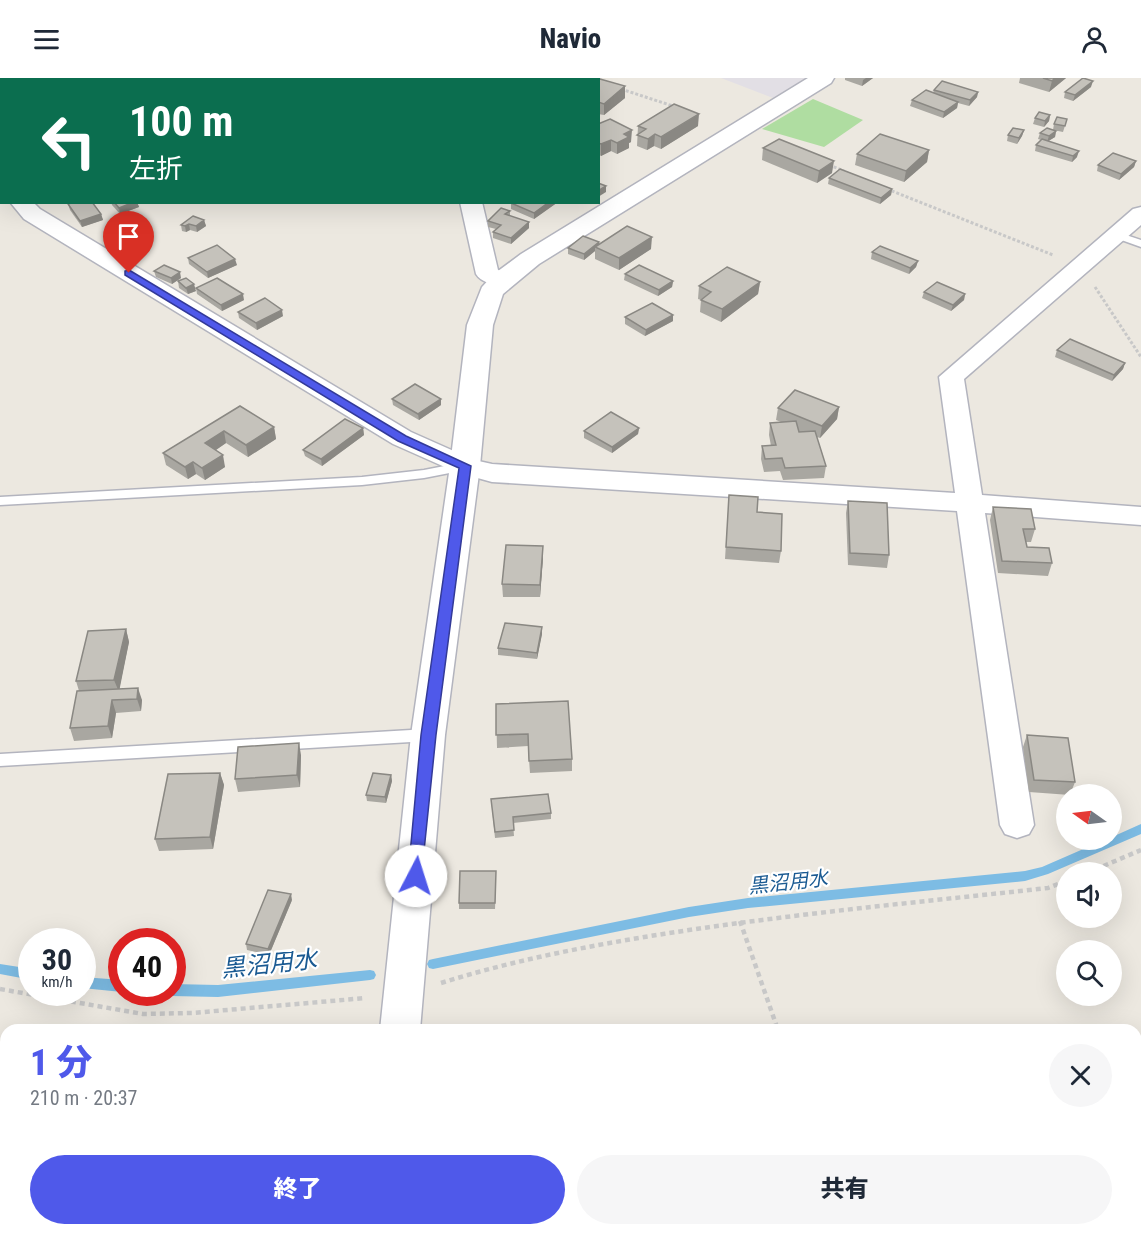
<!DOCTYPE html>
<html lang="ja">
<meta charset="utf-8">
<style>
body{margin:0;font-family:"Roboto Condensed","Noto Sans JP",sans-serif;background:#f6f6f7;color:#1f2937;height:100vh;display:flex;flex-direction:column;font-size:22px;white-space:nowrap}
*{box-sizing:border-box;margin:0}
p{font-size:20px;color:#747a83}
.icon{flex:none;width:33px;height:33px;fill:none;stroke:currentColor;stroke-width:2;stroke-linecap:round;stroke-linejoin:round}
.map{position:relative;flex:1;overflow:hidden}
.side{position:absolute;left:0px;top:946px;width:1142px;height:212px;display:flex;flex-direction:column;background:#fff;border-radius:18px 18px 0 0;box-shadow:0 6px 24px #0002}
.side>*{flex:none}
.hud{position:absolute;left:0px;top:0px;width:600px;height:126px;box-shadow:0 6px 24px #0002;background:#0b6e4f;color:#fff;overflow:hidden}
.needle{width:39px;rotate:284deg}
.buttons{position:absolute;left:1056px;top:706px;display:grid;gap:12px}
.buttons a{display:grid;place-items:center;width:66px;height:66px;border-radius:50%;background:#fff;box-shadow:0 6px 24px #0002;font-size:30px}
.speed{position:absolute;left:18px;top:850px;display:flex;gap:12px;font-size:30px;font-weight:700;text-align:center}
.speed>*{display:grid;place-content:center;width:78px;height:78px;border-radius:50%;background:#fff;box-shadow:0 6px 24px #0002;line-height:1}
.speed small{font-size:15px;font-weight:400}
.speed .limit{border:9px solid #d22;background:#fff;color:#111}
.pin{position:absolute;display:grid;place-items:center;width:51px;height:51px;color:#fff;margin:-62px -26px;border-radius:50% 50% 50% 0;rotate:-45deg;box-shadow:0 0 6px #0007}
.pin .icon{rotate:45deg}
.me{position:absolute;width:66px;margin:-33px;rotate:5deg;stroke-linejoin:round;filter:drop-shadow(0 0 4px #0008)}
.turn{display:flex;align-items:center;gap:21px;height:126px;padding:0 30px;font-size:27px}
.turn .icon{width:78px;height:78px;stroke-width:2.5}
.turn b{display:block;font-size:42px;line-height:51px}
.round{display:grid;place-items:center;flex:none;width:63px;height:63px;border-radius:32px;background:#f6f6f7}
.head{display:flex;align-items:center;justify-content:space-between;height:102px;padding:0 30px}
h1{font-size:36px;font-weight:800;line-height:45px;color:#4f59ea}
.cta{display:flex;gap:12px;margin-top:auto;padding:12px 30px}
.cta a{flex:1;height:69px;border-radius:36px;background:#4f59ea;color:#fff;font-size:24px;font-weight:800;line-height:69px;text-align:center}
.cta a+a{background:#f6f6f7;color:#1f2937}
header{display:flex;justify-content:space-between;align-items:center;height:78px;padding:0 30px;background:#fff;font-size:27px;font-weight:800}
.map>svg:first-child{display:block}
.industrial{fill:#e2dfe5}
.green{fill:#afdda1}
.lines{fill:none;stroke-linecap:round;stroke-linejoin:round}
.stream{fill:#7dbce4;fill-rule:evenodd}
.service-casing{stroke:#b3b4be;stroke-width:3}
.minor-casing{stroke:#b3b4be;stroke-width:3}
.tertiary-casing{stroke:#b3b4be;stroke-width:3}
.path-far1{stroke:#c8c8c8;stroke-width:3;stroke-dasharray:3 2;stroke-linecap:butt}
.path{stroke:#c8c8c8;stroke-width:4.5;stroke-dasharray:5 4;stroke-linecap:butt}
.service{fill:#fff;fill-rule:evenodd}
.minor{fill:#fff;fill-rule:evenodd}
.tertiary{fill:#fff;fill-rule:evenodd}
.wall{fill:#a9a7a1}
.shaded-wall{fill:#8a8883}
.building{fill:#c5c2bb;stroke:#8a8883;stroke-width:1.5}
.route{fill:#4f59ea;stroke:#333a98;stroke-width:1.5}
.labels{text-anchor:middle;stroke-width:4.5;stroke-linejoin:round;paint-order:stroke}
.water-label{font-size:20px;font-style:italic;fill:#1a5a92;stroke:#fff}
.near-water-label{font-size:24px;font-style:italic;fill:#1a5a92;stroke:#fff}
</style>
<header><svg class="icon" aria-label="menu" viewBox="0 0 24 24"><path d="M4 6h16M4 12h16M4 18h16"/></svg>Navio<svg class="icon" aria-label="person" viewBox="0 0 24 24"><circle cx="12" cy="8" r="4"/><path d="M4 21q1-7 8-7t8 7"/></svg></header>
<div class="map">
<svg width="1141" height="1157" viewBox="0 0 1141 1157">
<rect width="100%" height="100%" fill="#ece8e0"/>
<path class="industrial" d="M721,0h85l-33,20z"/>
<path class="green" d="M813,21l50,21 -39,27 -62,-18z"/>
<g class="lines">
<g class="stream">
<path d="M1141,746v10l-93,40 -23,7 -277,27 -59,9 -256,52 -4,-1 -2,-4 2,-4 4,-1 256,-52 59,-9 277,-27 17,-4 62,-27h8v-3z"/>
<path d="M0,886l32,5v11l-32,-6z"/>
<path d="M370,892l4,1 2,4 -2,4 -4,1 -152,17 -46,-1 -5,-3h5v-9l46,1z"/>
<path d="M82,899l40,3v12l-40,-4z"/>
</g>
<g class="service-casing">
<g id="service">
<path d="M1117,154l24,8v7l-28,-10v-4z"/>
<path d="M465,384l7,4 -2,3 -46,9 -62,7 -362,20v-8l362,-20 62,-7z"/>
<path d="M428,651l6,2 2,4 -2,4 -6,2 -428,25v-12z"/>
</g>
</g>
<g class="minor-casing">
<g id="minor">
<path d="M431,0h20v2h-19z"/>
<rect x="0" y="99" width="2" height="14"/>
<path d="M10,124h23l7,7 371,223 63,28 18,4 463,29 -16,-116 194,-168 8,-2v18l-177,154 18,116 159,12v18l-156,-12 49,312 -5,9 -12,4 -12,-4 -5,-9 -43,-314 -465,-29 -36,-10 -63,-28 -369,-225z"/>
<path d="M460,124h22l16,68 13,4 4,5 -4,5c-11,3 -29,0 -35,-10z"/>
</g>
</g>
<g class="tertiary-casing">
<g id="tertiary">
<path d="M808,0h26l-3,5 -292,181 -36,30 -10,31 -13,141 -35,269 -25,295h-40l31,-295 39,-269 17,-141 15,-38 12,-13 27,-20z"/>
<path d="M354,1152h44l-1,5h-44z"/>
</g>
</g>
<g class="path-far1">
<path d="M587,0l5,2"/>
<path d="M317,2l3,-2"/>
<path d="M621,11l55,18"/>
<path d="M829,87l15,6"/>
<path d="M887,111l166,66"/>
<path d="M1095,209l46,70"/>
</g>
<g class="path">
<path d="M1087,795l54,-23"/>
<path d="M740,843l38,109"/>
<path d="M441,905c73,-23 147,-37 222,-49 128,-20 257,-32 385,-46l18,-7"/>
<path d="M0,911l143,25 49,-1 174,-15"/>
<path d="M847,1152l2,5"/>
</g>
<use href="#service" class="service"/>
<use href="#minor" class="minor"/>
<use href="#tertiary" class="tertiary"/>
</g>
<g class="wall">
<path d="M451,0h12v1l-12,1z"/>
<path d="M845,0h28l-11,8 -17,-6z"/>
<path d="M1020,0h46l-17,14 -30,-9z"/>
<path d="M598,2l27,18 -21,17 -6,-1z"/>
<path d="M1091,9l-18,14 -9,-3 1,-6z"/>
<path d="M934,12l44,2 -1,5 -8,9 -11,-3 -1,5 -14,10 -33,-12 2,-6 21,-7z"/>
<path d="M1050,37l-1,6 -5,6 -11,-3 2,-6z"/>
<path d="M1067,41l-4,13 -10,-2 1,-6z"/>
<path d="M598,46l33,18 -2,1v5l-12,6 -6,-3 -10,5 -3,-2z"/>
<path d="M638,48h60l-37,23 -7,-3 -7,4 -10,-4z"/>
<path d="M1024,52l-2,6 -5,8 -10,-3 1,-6z"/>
<path d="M1056,53l-1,6 -7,4 29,16 -5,5 -37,-11 1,-6 5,-5 -3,-1 2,-6z"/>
<path d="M763,70l69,25 -15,10 -55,-23z"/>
<path d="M929,72l-2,12 -23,20 -49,-17 2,-11z"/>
<path d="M1136,83l-2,6 -15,13 -22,-9 1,-6z"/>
<path d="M829,100l63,11 -1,6 -11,9 -52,-20z"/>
<path d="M111,124h26l2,5 -19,7 -8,-9z"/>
<path d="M558,124l-24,17 -23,-10v-6z"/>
<path d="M68,126l33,10 2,6 -21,7 -12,-17z"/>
<path d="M510,133v5l19,6v6l-18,16 -18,-6v-6l3,-3 -8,-2v-6z"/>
<path d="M204,142l2,6 -9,6 -7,-2 -4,2 -4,-1 -1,-6z"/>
<path d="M599,164v3l52,4 -32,21 -24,-11v-8l-11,9 -16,-6v-6z"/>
<path d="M872,174l46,9 -2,6 -7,7 -38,-15z"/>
<path d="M188,180l49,7 -29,13 -19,-14z"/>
<path d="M154,193l27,7 -9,6 -16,-7z"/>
<path d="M625,196l48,7 -1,6 -14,9 -34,-16z"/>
<path d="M178,203l18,10 -8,3 -9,-6z"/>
<path d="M760,204l-2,12 -37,28 -21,-10 1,-12 -3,-1 1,-13z"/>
<path d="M196,210l48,12 -22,11 -25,-17z"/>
<path d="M924,214l41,2 -1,6 -13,11 -29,-13z"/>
<path d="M238,234l45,4 -26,14 -18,-12z"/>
<path d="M673,237v6l-28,15 -20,-12v-7z"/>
<path d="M1057,272l68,13 -2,6 -11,12 -57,-24z"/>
<path d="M392,321h49v6l-22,15 -26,-15z"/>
<path d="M240,328l34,21 2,12 -28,18 -22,-14 -10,7 9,17 -20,13 -9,-6 -8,5 -22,-14 -3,-12z"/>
<path d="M839,329l-2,12 -17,19 -3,-1 9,29 -2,12 -41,2 -3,-9 -16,1 -3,-13 1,-13h9l-2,-11 1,-12 11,-1 -5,-2 2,-12z"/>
<path d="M363,350l1,7 -42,31 -17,-10 -2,-6z"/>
<path d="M639,350l-1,6 -26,19 -28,-15v-7z"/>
<path d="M729,417l28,17 24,39 -2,12 -54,-4z"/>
<path d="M848,423l41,54 -2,13 -39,-3 -2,-52z"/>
<path d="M993,429l42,22 -4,13h-5l1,5 25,16 -4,13 -50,-3 -8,-53z"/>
<path d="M543,480l-3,39h-37l-1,-13z"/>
<path d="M542,549v7l-5,25 -39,-4v-7z"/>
<path d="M126,551l3,13 -10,47 23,11 -1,11 -25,2 -4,25 -38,3 -4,-13 9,-37 -3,-10z"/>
<path d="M496,626l76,55v12l-42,2 -2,-27 -31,2z"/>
<path d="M1027,657l48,47 -5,13 -41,-3 -6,-45z"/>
<path d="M301,677l-1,32 -62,5 -3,-13z"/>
<path d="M220,695l4,12 -11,64 -54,2 -4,-12z"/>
<path d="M391,697l1,6 -6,22 -19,-2 -1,-6z"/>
<path d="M491,721l60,14v6l-38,4 1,13 -19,2z"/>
<path d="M496,799l-1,32h-36v-6z"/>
<path d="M292,822l-23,55 -22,-5 -1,-6z"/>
</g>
<g class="shaded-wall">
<path d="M866,0h7l-11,8 1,-6z"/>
<path d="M1055,0h11l-17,14 3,-11z"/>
<path d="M1093,3l-2,6 -18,14 2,-6z"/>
<path d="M625,8v12l-21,17v-11z"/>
<path d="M978,14l-1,5 -8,9 1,-6z"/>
<path d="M958,24l-1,6 -14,10 1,-6z"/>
<path d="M699,36l-1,12 -37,23v-12z"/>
<path d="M1050,37l-1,6 -5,6 1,-6z"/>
<path d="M632,52l-1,12 -2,1v5l-12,6v-11l7,-9z"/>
<path d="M1024,52l-2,6 -5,8 2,-6z"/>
<path d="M1056,53l-1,6 -8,5 2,-6z"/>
<path d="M655,56l-1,12 -7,4 1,-11z"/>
<path d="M611,62v11l-10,5v-12z"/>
<path d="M929,72l-2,12 -23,20 2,-11z"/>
<path d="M1079,73l-2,6 -5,5 1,-6z"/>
<path d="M834,83l-2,12 -15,10 2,-12z"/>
<path d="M1136,83l-2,6 -15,13 2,-6z"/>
<path d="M606,108v6l-8,5v-6z"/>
<path d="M892,111l-1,6 -11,9 1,-6z"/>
<path d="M134,124h3l2,5 -19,7 -1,-6z"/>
<path d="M549,124h9l-24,17v-6z"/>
<path d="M101,136l2,6 -21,7 -2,-6z"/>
<path d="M204,142l2,6 -9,6 -1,-6z"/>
<path d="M529,144v6l-18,16v-6z"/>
<path d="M189,146l1,6 -4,2 -1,-6z"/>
<path d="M652,159l-1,12 -32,21v-12z"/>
<path d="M599,164v7l-4,-2v4l-11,9v-6z"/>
<path d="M235,181l2,6 -29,13 -1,-6z"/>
<path d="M918,183l-2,6 -7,7 1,-6z"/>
<path d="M180,194l1,6 -9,6 -1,-6z"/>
<path d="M673,203l-1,6 -14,9 1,-6z"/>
<path d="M760,204l-2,12 -37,28 1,-13z"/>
<path d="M194,206l2,7 -8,3 -2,-6z"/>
<path d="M243,216l1,6 -22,11 -1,-6z"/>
<path d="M965,216l-1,6 -13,11 2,-6z"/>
<path d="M282,232l1,6 -26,14 -1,-7z"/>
<path d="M673,237v6l-28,15 1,-6z"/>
<path d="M1125,285l-2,6 -11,12 2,-6z"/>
<path d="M441,321v6l-22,15 -1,-6z"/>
<path d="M839,329l-2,12 -17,19 2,-12z"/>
<path d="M274,349l2,12 -28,18 -2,-12z"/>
<path d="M363,350l1,7 -42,31 -1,-7z"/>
<path d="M639,350l-1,6 -26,19v-6z"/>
<path d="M224,353l2,12 -19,13 -2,-13z"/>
<path d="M223,377l2,12 -20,13 -3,-12z"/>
<path d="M193,384l3,12 -8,5 -3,-12z"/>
<path d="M543,468v12l-3,39v-12z"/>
<path d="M542,549v7l-5,25v-6z"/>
<path d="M126,551l3,13 -10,50 -5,-12z"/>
<path d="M138,610l4,12 -1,11 -4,-12z"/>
<path d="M112,622l4,13 -4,25 -4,-12z"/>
<path d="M299,665l2,12 -1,32 -3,-12z"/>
<path d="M220,695l4,12 -11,64 -3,-12z"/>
<path d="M391,697l1,6 -6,22 -1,-6z"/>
<path d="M291,816l1,6 -23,55 -1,-6z"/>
</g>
<g class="building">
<path d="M1043,0h12l-3,3z"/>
<path d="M1083,0l10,3 -18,14 -10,-3z"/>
<path d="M600,1l25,7 -21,18 -6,-2v-22z"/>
<path d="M942,3l36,11 -8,8 -36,-10z"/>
<path d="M926,12l32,12 -14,10 -32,-12z"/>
<path d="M674,26l25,10 -38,23 -6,-3 -7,5 -11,-4 9,-6 -8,-3z"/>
<path d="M1039,34l11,3 -5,6 -10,-3z"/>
<path d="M1057,39l10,2 -2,7 -11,-2z"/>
<path d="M610,41l22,11 -8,4 5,3 -12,6 -6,-3 -10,4 -3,-1v-19z"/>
<path d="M1013,50l11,2 -5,8 -11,-3z"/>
<path d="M1047,50l9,3 -7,5 -9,-3z"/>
<path d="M880,56l49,16 -23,21 -49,-17z"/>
<path d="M779,61l55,22 -15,10 -56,-23z"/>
<path d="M1042,61l37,12 -6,5 -37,-11z"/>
<path d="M1113,75l23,8 -15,13 -23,-9z"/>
<path d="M840,91l52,20 -11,9 -52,-20z"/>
<path d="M598,105l8,3 -8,5z"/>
<path d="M74,124h18l9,12 -21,7 -12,-17z"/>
<path d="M114,124h20l-15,6z"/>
<path d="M512,124h37l-15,11 -23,-10z"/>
<path d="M501,130l9,3 -5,3 24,8 -18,16 -18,-6 8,-7 -13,-4z"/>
<path d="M193,138l11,4 -8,6 -7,-2 -4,2 -4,-1z"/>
<path d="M627,148l25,11 -33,21 -24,-11z"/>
<path d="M583,158l16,6 -15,12 -16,-6z"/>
<path d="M217,167l18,14 -28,13 -19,-14z"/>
<path d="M880,168l38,15 -8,7 -38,-16z"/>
<path d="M164,187l16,7 -9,6 -17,-7z"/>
<path d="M639,187l34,16 -14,9 -34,-16z"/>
<path d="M727,189l33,15 -38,27 -21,-9 10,-8 -12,-6z"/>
<path d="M186,200l8,6 -8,4 -8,-7z"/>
<path d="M217,200l26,16 -22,11 -25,-17z"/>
<path d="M937,204l28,12 -12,11 -29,-13z"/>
<path d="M265,220l17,12 -26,13 -18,-11z"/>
<path d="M652,225l21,12 -27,15 -21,-13z"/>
<path d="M1070,261l55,24 -11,12 -57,-25z"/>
<path d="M415,306l26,15 -23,15 -26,-15z"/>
<path d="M795,312l44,17 -17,19 -44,-18z"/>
<path d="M240,328l34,21 -28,18 -22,-14 -19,12 18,12 -21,13 -9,-6 -8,5 -22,-14z"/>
<path d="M611,334l28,16 -27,19 -28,-16z"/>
<path d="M345,341l18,9 -42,31 -18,-9z"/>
<path d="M796,343l3,11 16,-1 11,35 -41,2 -3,-10 -17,1 -3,-13 14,-1 -6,-22z"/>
<path d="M729,417l29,2 -1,15 25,2 -1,37 -55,-4z"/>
<path d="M848,423l39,2 2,52 -39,-2z"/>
<path d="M993,429l38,2 4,20h-12l4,18 22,1 3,15 -50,-2z"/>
<path d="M506,467l37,1 -3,39 -38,-1z"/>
<path d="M505,545l37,4 -5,26 -39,-5z"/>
<path d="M126,551l-12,51 -38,1 12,-50z"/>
<path d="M138,610l-1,11 -25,1 -4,26 -38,2 7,-37z"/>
<path d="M568,623l4,58 -43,2 -1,-27 -32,1v-31z"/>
<path d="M1027,657l41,3 7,44 -41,-2z"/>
<path d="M299,665l-2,32 -62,4 3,-32z"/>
<path d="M220,695l-10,64 -55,2 13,-65z"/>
<path d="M373,695l18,2 -6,22 -19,-2z"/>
<path d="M548,716l3,19 -38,4 1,13 -19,2 -4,-33z"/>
<path d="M460,793h36l-1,32h-36z"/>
<path d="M268,812l23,4 -23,55 -22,-5z"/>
</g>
<path class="route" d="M129,192l277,166 65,30 -35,269 -15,145 -5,2 -6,-2 -2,-4 13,-141 38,-267 -61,-27 -273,-166v-4z"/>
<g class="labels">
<g class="water-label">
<text transform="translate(788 804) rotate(-6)" y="7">黒沼用水</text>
</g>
<g class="near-water-label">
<text transform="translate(269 886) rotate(-6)" y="8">黒沼用水</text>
</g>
</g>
</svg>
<div class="buttons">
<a><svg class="needle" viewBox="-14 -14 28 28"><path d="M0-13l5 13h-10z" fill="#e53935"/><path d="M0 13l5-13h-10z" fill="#747a83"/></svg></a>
<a><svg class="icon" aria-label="sound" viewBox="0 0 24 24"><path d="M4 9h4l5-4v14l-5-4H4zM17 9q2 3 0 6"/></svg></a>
<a><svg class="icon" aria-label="search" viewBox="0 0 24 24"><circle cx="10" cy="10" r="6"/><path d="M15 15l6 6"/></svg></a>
</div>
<div class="speed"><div>30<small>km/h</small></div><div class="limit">40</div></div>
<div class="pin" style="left:129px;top:195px;background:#d93025"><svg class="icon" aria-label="arrive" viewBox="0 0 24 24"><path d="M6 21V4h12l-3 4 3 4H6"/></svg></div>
<svg class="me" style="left:416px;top:798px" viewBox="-20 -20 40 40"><circle r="19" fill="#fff"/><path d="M0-13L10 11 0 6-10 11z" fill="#4f59ea"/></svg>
<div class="hud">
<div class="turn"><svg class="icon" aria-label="left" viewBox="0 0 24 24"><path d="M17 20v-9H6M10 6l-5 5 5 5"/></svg><div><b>100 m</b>左折</div></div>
</div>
<section class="side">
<div class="head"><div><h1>1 分</h1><p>210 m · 20:37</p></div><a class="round"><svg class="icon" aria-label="close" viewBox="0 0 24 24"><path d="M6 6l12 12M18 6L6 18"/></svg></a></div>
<div class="cta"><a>終了</a><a>共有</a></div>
</section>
</div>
